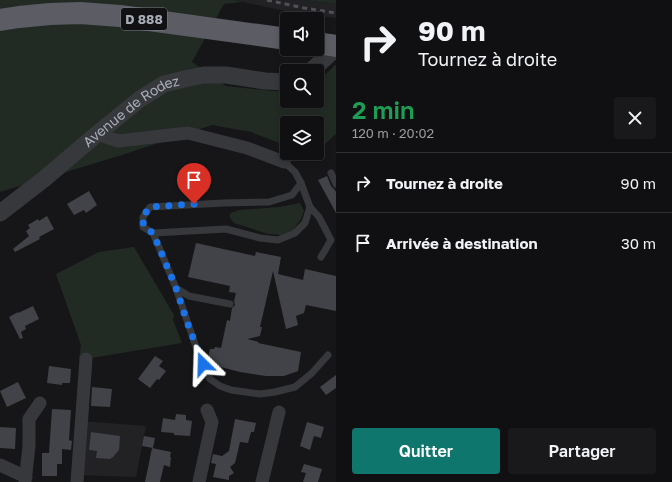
<!DOCTYPE html>
<html lang="fr">
<meta charset="utf-8">
<style>
body{margin:0;font-family:"Golos Text",sans-serif;background:#19191b;color:#f1f3f6;height:100vh;display:flex;flex-direction:column;font-size:15px;white-space:nowrap}
*{box-sizing:border-box;margin:0}
p{font-size:13px;color:#9c9d9f}
.icon{flex:none;width:22px;height:22px;fill:none;stroke:currentColor;stroke-width:2;stroke-linecap:round;stroke-linejoin:round}
.map{position:relative;flex:1;overflow:hidden}
.side{display:flex;flex-direction:column;background:#101012;width:336px}
.side>*{flex:none}
.hud{background:#101012;color:#f1f3f6;overflow:hidden}
.controls{position:absolute;left:280px;top:12px;display:grid;gap:8px}
.controls a{display:grid;place-items:center;width:44px;height:44px;border-radius:4px;background:#101012;box-shadow:0 2px 6px #0003,0 0 0 1px #303032;font-size:20px}
.pin{position:absolute;display:grid;place-items:center;width:34px;height:34px;color:#fff;margin:-41px -17px;border-radius:50% 50% 50% 0;rotate:-45deg;box-shadow:0 0 4px #0007}
.pin .icon{rotate:45deg}
.me{position:absolute;width:44px;margin:-22px;rotate:338deg;stroke-linejoin:round;filter:drop-shadow(0 0 3px #0008)}
.turn{display:flex;align-items:center;gap:14px;height:84px;padding:0 16px;font-size:18px}
.turn .icon{width:52px;height:52px;stroke-width:2.5}
.turn b{display:block;font-size:28px;line-height:34px}
.round{display:grid;place-items:center;flex:none;width:42px;height:42px;border-radius:4px;background:#19191b}
.headline{display:flex;align-items:center;justify-content:space-between;height:68px;padding:0 16px}
h1{font-size:24px;font-weight:600;line-height:30px;color:#1e9e55}
.primary-button{display:flex;gap:8px;margin-top:auto;padding:8px 16px}
.primary-button a{flex:1;height:46px;border-radius:4px;background:#0f766e;color:#fff;font-size:16px;font-weight:600;line-height:46px;text-align:center}
.primary-button a+a{background:#19191b;color:#f1f3f6}
ul{padding:0;list-style:none}
li{display:flex;align-items:center;gap:12px;height:60px;padding:0 16px;border-top:1px solid #303032}
li div{flex:1}
li b{display:block;font-size:15px}
li em{font-style:normal}
main{display:flex;flex:1;min-height:0}
.map>svg:first-child{display:block}
.built{fill:#222225}
.green{fill:#222a24}
.building{fill:#424348}
.lines{fill:none;stroke-linecap:round;stroke-linejoin:round}
.service{stroke:#37383c;stroke-width:7}
.minor{stroke:#37383c;stroke-width:13}
.tertiary{stroke:#37383c;stroke-width:17}
.trunk{stroke:#5b5c64;stroke-width:22}
.rail{stroke:#505157;stroke-width:3;stroke-dasharray:5 4;stroke-linecap:butt}
.route{stroke:#1a73e8;stroke-width:7;stroke-dasharray:0 12.6}
.labels{text-anchor:middle;stroke-width:4;stroke-linejoin:round;paint-order:stroke}
.shield{fill:#111113;stroke:#7b7e86;stroke-width:1}
.shield-label{font-size:13px;font-weight:bold;fill:#a8acb7}
.street-label{font-size:14px;fill:#a8acb7;stroke:#111113}
</style>
<main>
<div class="map">
<svg width="336" height="482" viewBox="0 0 336 482">
<rect width="100%" height="100%" fill="#161618"/>
<g class="built">
<path d="M234,0h72l30,4v14l-41,-5z"/>
<path d="M81,421l65,5 -10,51 -59,-2z"/>
</g>
<g class="green">
<path d="M0,0h234l8,2 -18,2 -32,58 34,24 48,5 13,-1v11h30v-19l3,-2 15,-15 1,1v68l-19,17v-28h-30v23l-36,-14 -39,-7 -90,30 -122,37z"/>
<path d="M306,0h30v4z"/>
<path d="M297,153h18l-8,8z"/>
<path d="M300,203l4,8 -3,8 -8,11 -12,5 -13,-1 -34,-11 -5,-7 2,-3 8,-3 40,-3z"/>
<path d="M134,247l40,68 -1,5 9,23 -103,17 2,-15 -25,-71 43,-22z"/>
</g>
<g class="building">
<path d="M327,176l4,10 3,3 2,3v21l-18,-33z"/>
<path d="M89,191l8,14 -11,8 -2,-3 -10,5 -7,-11z"/>
<path d="M47,216l7,13 -15,8 1,2 -25,13 -2,-3 16,-13 -3,-5 4,-3 -2,-3 10,-6 1,2z"/>
<path d="M196,243l59,13 1,-4 25,5 -3,17 25,6 2,-11 31,7v35l-30,-6 -2,8 -8,3 2,9 -12,4 -13,-58 -13,56h2l-2,9 -13,3 12,3 -1,1 43,9 -3,19 -14,5h-18l-26,-4 -31,-8 -2,-3 3,-12h4l1,-2 6,1 6,-28 3,1 2,-13 3,-3 -1,-4 2,-8 -7,-1 1,-6 -42,-9z"/>
<path d="M33,306l6,13 -14,7 1,3 -5,3 2,6 -3,1 -11,-22 9,-5v1z"/>
<path d="M155,356l8,5 -4,5 7,5 -7,9 -2,-1 -7,9 -12,-9z"/>
<path d="M49,366l22,3 -1,14h-8v2l-15,-2z"/>
<path d="M336,375v13l-10,7 -6,-8z"/>
<path d="M18,382l8,16 -19,9 -7,-16z"/>
<path d="M92,387l20,2 -2,18 -19,-1z"/>
<path d="M52,409l19,1 -2,30 3,1 -1,9 -9,-1v15h-5v12h-15v-23h7z"/>
<path d="M176,414l10,1v5l6,1 -2,15 -16,-1v-2l-13,-1 2,-14 12,2z"/>
<path d="M235,419l21,4 -2,9h-3l-3,11 -8,-1 -5,21 -5,4 4,6 -5,3v4l-16,-3 3,-13 -5,-1 2,-9 9,2 7,-5z"/>
<path d="M307,422l17,5 -3,11 -7,-2 -4,14 -10,-4z"/>
<path d="M0,427l16,1 -1,21 -15,-1z"/>
<path d="M91,432l29,4 -1,14 -6,7 -3,2 -14,-1 1,-7 -8,-1z"/>
<path d="M144,436l11,2 -2,10 -11,-2z"/>
<path d="M152,448l19,4 -1,5h1l-1,10 -6,-2 -4,17h-15z"/>
<path d="M304,464l18,5 -4,13h-15l3,-9 -5,-1z"/>
</g>
<g class="lines">
<g class="service">
<path d="M331,173l5,11"/>
<path d="M301,183l9,24 9,10 12,23 -10,17"/>
<path d="M153,233l73,-4 34,9 18,2 17,-7 10,-10 5,-16"/>
<path d="M176,288l21,62 13,29 10,7 11,4 29,4 15,-2 20,-5 17,-14 16,-18"/>
<path d="M230,304l-41,-8 -13,-8 -23,-55 -10,-6v-10l7,-10 73,-4 46,-1 23,-7 9,-12 -6,-11 -11,-10"/>
</g>
<g class="minor">
<path d="M97,134l21,7 70,-8 59,15 37,14"/>
<path d="M0,465l26,12"/>
<path d="M25,482l4,-36v-27l11,-16"/>
<path d="M77,482l9,-123"/>
<path d="M199,482l13,-60 -5,-12"/>
<path d="M262,482l17,-70"/>
</g>
<g class="tertiary">
<path d="M311,71l25,-23"/>
<path id="s1" d="M0,213l44,-34 53,-45 43,-35 24,-15 25,-6 15,-3h22l39,6 22,1"/>
</g>
<g class="trunk">
<path d="M0,20l19,-3 31,-3 30,-1 40,3 167,23"/>
<path d="M317,43l19,3"/>
</g>
<path class="rail" d="M267,0l37,8 32,5"/>
</g>
<g class="lines">
<path class="route" d="M194,204l-44,3 -8,10 2,10 9,6 23,55 10,31 17,45"/>
</g>
<g class="labels">
<rect class="shield" x="121" y="8" width="46" height="22" rx="3"/>
<g class="shield-label">
<text x="144" y="24">D 888</text>
</g>
<g class="street-label">
<text dy="5" stroke="none"><textPath href="#s1" startOffset="167">Avenue de Rodez</textPath></text>
</g>
</g>
</svg>
<div class="controls">
<a><svg class="icon" aria-label="sound" viewBox="0 0 24 24"><path d="M4 9h4l5-4v14l-5-4H4zM17 9q2 3 0 6"/></svg></a>
<a><svg class="icon" aria-label="search" viewBox="0 0 24 24"><circle cx="10" cy="10" r="6"/><path d="M15 15l6 6"/></svg></a>
<a><svg class="icon" aria-label="layers" viewBox="0 0 24 24"><path d="M12 4l9 5-9 5-9-5zM3 14l9 5 9-5"/></svg></a>
</div>
<div class="pin" style="left:194px;top:204px;background:#d93025"><svg class="icon" aria-label="arrive" viewBox="0 0 24 24"><path d="M6 21V4h12l-3 4 3 4H6"/></svg></div>
<svg class="me" style="left:203px;top:364px" viewBox="-20 -20 40 40"><path d="M0-17L14 15 0 8-14 15z" fill="#1a73e8" stroke="#fff" stroke-width="4"/></svg>
</div>
<section class="side">
<div class="hud">
<div class="turn"><svg class="icon" aria-label="right" viewBox="0 0 24 24"><path d="M7 20v-9h11M14 6l5 5-5 5"/></svg><div><b>90 m</b>Tournez à droite</div></div>
</div>
<div class="headline"><div><h1>2 min</h1><p>120 m · 20:02</p></div><a class="round"><svg class="icon" aria-label="close" viewBox="0 0 24 24"><path d="M6 6l12 12M18 6L6 18"/></svg></a></div>
<ul>
<li><svg class="icon" aria-label="right" viewBox="0 0 24 24"><path d="M7 20v-9h11M14 6l5 5-5 5"/></svg><div><b>Tournez à droite</b></div><em>90 m</em></li>
<li><svg class="icon" aria-label="arrive" viewBox="0 0 24 24"><path d="M6 21V4h12l-3 4 3 4H6"/></svg><div><b>Arrivée à destination</b></div><em>30 m</em></li>
</ul>
<div class="primary-button"><a>Quitter</a><a>Partager</a></div>
</section>
</main>
